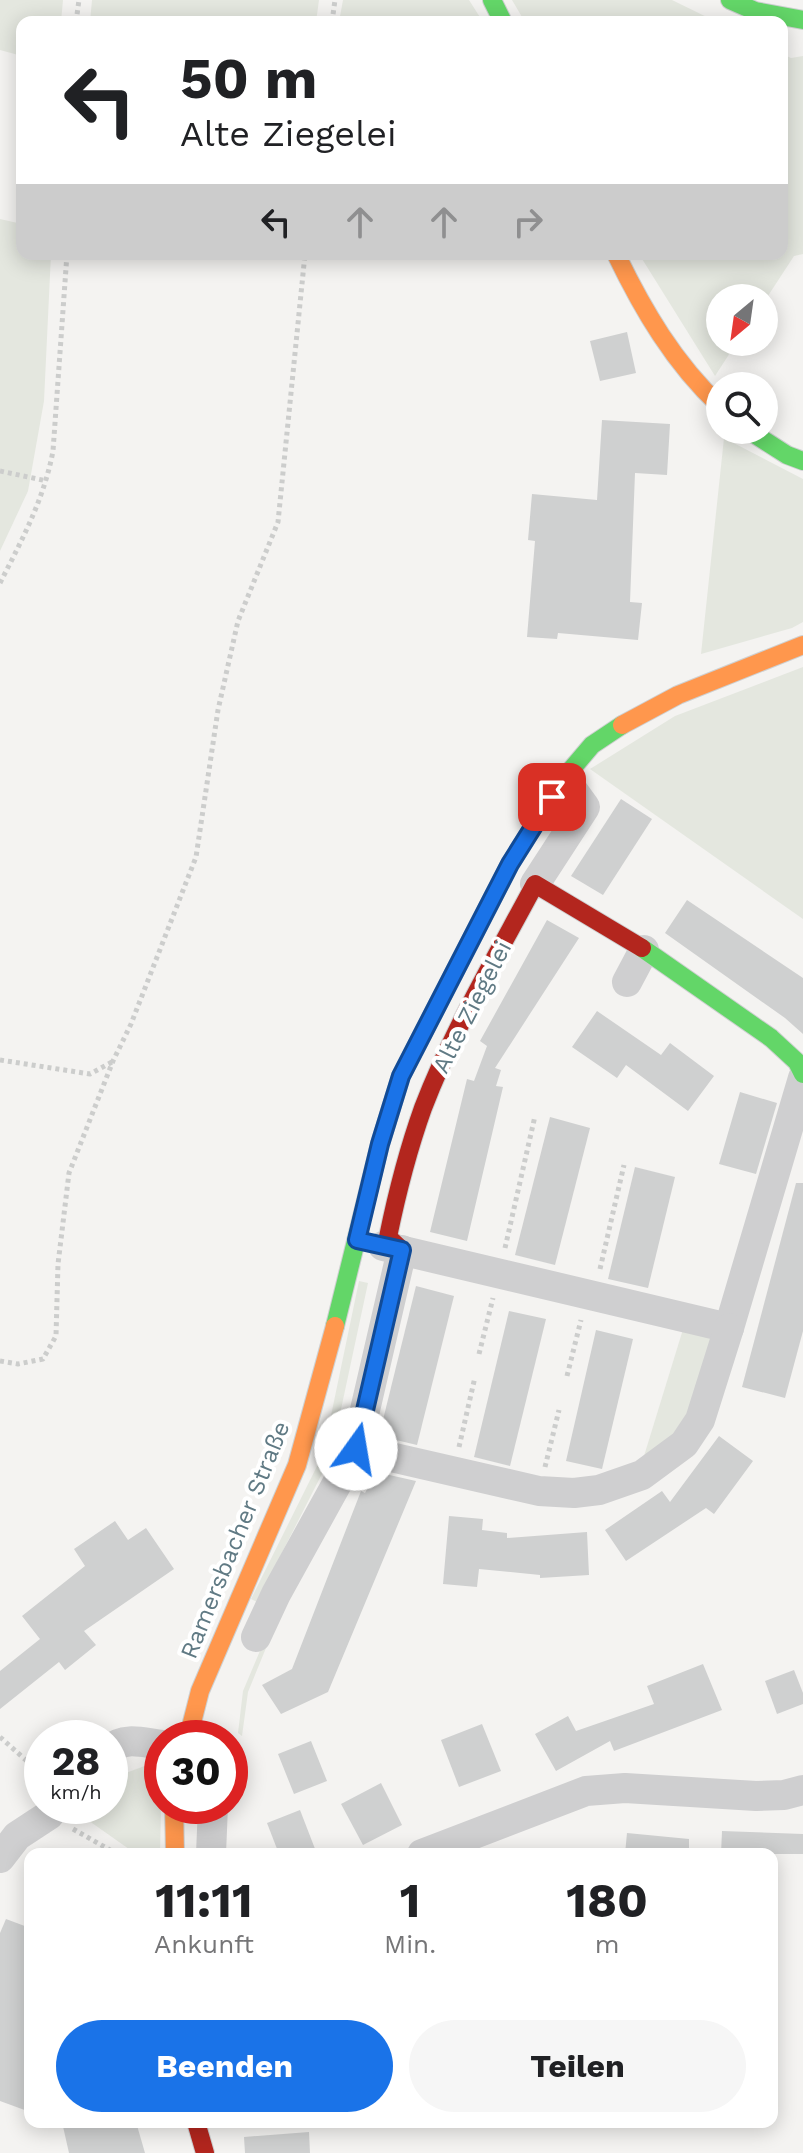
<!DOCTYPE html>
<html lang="de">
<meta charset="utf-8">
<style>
body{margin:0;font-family:"Work Sans",sans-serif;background:#f6f6f6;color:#202124;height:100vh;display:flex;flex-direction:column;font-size:30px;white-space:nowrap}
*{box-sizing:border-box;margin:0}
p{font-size:26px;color:#757577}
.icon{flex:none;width:44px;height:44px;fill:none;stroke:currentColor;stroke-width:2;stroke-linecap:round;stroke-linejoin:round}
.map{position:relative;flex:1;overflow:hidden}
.side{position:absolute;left:24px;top:1848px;width:754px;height:280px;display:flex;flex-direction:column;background:#fff;border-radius:16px;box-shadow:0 4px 20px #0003}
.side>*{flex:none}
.hud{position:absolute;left:16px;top:16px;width:772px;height:244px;border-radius:16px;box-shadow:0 4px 20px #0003;background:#fff;color:#202124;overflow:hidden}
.needle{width:52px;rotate:209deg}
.fabs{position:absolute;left:706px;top:284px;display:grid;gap:16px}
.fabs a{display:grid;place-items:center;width:72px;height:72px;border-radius:50%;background:#fff;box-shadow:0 4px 20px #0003;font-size:40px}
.speed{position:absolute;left:24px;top:1720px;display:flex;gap:16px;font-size:40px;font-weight:700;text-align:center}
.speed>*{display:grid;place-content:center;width:104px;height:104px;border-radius:50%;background:#fff;box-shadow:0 4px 20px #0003;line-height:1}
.speed small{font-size:20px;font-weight:400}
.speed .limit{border:12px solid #d22;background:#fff;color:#111}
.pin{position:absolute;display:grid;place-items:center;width:68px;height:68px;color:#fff;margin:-34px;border-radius:16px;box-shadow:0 4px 12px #0006}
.me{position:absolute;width:88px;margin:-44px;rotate:13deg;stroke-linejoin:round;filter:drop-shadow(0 0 6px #0008)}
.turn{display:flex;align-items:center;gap:28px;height:168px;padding:0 32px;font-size:36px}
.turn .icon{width:104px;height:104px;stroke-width:2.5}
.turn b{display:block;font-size:56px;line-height:68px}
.lanes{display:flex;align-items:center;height:76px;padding:0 32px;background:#0003;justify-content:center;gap:40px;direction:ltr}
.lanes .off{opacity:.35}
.eta{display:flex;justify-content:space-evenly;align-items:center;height:136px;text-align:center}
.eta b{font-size:48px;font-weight:700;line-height:56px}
.button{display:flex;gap:16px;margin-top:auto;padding:16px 32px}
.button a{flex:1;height:92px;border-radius:48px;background:#1a73e8;color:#fff;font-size:32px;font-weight:700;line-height:92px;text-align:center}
.button a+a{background:#f6f6f6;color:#202124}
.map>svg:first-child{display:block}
.green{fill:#e4e7df}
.building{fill:#cfd0d0}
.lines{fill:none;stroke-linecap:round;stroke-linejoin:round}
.fast-casing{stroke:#ced0d1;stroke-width:20}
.slow-casing{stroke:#ced0d1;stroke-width:20}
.jam-casing{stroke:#ced0d1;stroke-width:20}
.path{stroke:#cccdcc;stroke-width:5;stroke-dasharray:4 4;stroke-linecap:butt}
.street{stroke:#cfcfd0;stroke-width:30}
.fast{stroke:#63d668;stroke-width:18}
.slow{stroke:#ff974d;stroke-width:18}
.jam{stroke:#b3261e;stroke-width:18}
.route-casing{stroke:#114b97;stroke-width:20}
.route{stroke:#1a73e8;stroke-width:14}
.labels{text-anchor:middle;stroke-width:8;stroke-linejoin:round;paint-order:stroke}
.street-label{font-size:24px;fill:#607a84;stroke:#fff}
</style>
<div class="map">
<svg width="803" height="2153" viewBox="0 0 803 2153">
<rect width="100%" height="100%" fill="#f4f3f1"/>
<g class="green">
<path d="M0,0h63l-2,22h-39v34l-22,-6z"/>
<path d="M92,0h227l-3,22h-226z"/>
<path d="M343,0h126l14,22h-144z"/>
<path d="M512,0h160l45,22h-192z"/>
<path d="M782,54l9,4 12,-2v198l-9,2 -30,46v-4h-44v44h17l-22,34 -76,-122h143z"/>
<path d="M0,219l22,5v30h29l-7,147 -16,90 -28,60z"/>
<path d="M724,438l79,41v143l-11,6 -91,26z"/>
<path d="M803,667v252l-213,-150 85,-53z"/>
<path d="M359,1281l9,2 -37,173 -74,146 -6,-3 72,-145z"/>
<path d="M684,1326l38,11 -27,80 -55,52z"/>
<path d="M262,1646l4,2 -18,44 -6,44 -4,-3 5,-42z"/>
<path d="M158,1761l3,46 -1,47h-24l-51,-36 13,-12h12v-12l12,-11 -7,-6z"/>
</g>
<g class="building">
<path d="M627,332l9,41 -36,8 -10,-40z"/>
<path d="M602,420l68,4 -3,51 -32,-2 -5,129 12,1 -4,37 -80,-7 -1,6 -30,-2 8,-96 -7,-1 4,-46 65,6z"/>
<path d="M621,799l31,20 -49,76 -32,-19z"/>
<path d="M687,900l116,78v56l-18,-16 -120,-85z"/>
<path d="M547,920l32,18 -84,130 6,2 -5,16 7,1 -36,154 -37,-9 37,-153 7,2 13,-35 -7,-5z"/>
<path d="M597,1011l64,44 9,-12 44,33 -26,35 -62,-46 -9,13 -45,-31z"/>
<path d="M740,1092l37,11 -21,71 -37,-10z"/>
<path d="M550,1117l40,11 -35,137 -40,-10z"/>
<path d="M635,1167l40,10 -27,111 -40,-9z"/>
<path d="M796,1183h7v148l-18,67 -43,-11z"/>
<path d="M416,1286l38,10 -37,149 -38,-9z"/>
<path d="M509,1311l37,8 -36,147 -36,-9z"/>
<path d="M596,1330l37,9 -31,130 -36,-8z"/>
<path d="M719,1436l34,25 -39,53 -8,-6 -80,53 -21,-31 57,-39 8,11z"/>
<path d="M376,1472l40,9 -88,211 -47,22 -19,-29 30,-16 69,-178 4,2z"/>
<path d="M449,1516l34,3 -1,11 25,3v5l80,-6 2,43 -49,3v-3l-61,-6 -2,18 -34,-3z"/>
<path d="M115,1521l13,19 18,-12 28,41 -90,62 12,14 -31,25 -6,-8 -59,47v-38l40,-32 -18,-23 63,-50 -11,-17z"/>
<path d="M703,1664l19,46 -108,41 -4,-10 -54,30 -21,-37 33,-18 8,15 78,-27 -7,-18z"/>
<path d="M794,1670l9,23v11l-26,10 -12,-33z"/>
<path d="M482,1724l19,47 -42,16 -18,-47z"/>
<path d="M311,1741l16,40 -33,13 -16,-40z"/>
<path d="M381,1783l21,42 -39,20 -22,-41z"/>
<path d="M300,1810l17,44h-38l-12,-31z"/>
<path d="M722,1831l81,3v20h-82z"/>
<path d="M627,1833l62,6v15h-64z"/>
<path d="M6,1919l24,9v184l-30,-11v-168z"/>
<path d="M62,2122h74l9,31h-76z"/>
<path d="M309,2132l1,21h-65l-1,-16z"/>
</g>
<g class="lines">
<g class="fast-casing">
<g id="fast">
<path d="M492,0l11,22"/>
<path d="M730,0l25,11 48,9"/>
<path d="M748,430l39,25 16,6"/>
<path d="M642,948l129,90 26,24 6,12"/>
<path d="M335,1326l45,-182 21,-68 109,-212 54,-86 28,-33 30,-20"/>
</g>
</g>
<g class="slow-casing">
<g id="slow">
<path d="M616,254c27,56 58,109 104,152"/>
<path d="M622,725l56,-30 125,-50"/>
<path d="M188,1738l12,-47 97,-226 38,-139"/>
<path d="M174,1806l1,48"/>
</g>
</g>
<g class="jam-casing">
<g id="jam">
<path d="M402,1250l-14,-13c9,-44 20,-87 35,-129 30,-78 73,-151 112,-224l107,64"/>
<path d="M196,2122l9,31"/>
</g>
</g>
<g class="path">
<path d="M76,22l3,-22"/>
<path d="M332,22l3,-22"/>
<path d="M0,471l47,10"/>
<path d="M0,583c22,-43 44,-84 53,-132l14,-197"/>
<path d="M0,1060l90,14 22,-12"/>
<path d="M505,1248l30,-132"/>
<path d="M600,1269l24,-104"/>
<path d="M479,1354l14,-56"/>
<path d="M0,1361l18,3 25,-5 13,-23 2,-72 11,-91 44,-112 18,-37 65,-167 22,-147 20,-89 40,-99 27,-268"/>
<path d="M567,1376l14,-56"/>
<path d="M459,1447l16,-70"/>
<path d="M545,1467l14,-57"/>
<path d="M0,1737l28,25 14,7"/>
<path d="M73,1829l44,25"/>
</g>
<g class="street">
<path d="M535,884l50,-77 -21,-29"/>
<path d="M627,982l17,-32"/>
<path d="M383,1246l346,82 74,-250"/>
<path d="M402,1250l-46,199 183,42 35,2 25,-3 43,-15 42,-31 16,-24 29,-92"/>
<path d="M256,1637l20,-43 80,-145"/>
<path d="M110,1749c15,-13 34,-6 52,-4"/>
<path d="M211,1854l2,-48"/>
<path d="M422,1854l164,-63 39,-3 131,8 28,-1 19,-5"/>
<path d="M0,1858l17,-22 32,-21 6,-9"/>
</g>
<use href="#fast" class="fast"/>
<use href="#slow" class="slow"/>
<use href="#jam" class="jam"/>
</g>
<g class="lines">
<g class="route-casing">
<path id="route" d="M356,1449l46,-199 -45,-10 23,-96 21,-68 109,-212 42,-67"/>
</g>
<use href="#route" class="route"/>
</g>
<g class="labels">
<g class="street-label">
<text transform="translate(472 1007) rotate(-63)" y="8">Alte Ziegelei</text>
<text transform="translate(235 1540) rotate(-68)" y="8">Ramersbacher Straße</text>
</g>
</g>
</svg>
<div class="fabs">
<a><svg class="needle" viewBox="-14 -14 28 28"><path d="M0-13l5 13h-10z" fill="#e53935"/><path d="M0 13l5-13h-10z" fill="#757577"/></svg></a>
<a><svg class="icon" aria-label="search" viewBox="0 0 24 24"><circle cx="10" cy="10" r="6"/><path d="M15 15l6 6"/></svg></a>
</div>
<div class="speed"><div>28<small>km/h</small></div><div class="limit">30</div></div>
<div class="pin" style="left:552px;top:797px;background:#d93025"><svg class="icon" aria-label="arrive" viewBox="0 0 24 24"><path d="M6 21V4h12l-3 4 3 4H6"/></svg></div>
<svg class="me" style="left:356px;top:1449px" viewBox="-20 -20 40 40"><circle r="19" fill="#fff"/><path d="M0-13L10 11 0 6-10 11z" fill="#1a73e8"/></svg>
<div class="hud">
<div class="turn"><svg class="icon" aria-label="left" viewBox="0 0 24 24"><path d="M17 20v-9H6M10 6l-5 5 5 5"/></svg><div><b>50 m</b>Alte Ziegelei</div></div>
<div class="lanes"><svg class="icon" aria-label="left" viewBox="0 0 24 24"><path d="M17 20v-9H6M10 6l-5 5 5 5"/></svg><svg class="icon off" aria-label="ahead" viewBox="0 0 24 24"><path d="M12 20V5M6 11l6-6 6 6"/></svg><svg class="icon off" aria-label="ahead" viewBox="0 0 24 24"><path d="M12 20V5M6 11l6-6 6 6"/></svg><svg class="icon off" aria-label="right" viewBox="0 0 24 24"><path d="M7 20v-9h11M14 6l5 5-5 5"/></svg></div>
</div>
<section class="side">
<div class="eta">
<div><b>11:11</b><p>Ankunft</p></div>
<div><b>1</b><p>Min.</p></div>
<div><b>180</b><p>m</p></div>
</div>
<div class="button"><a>Beenden</a><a>Teilen</a></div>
</section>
</div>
